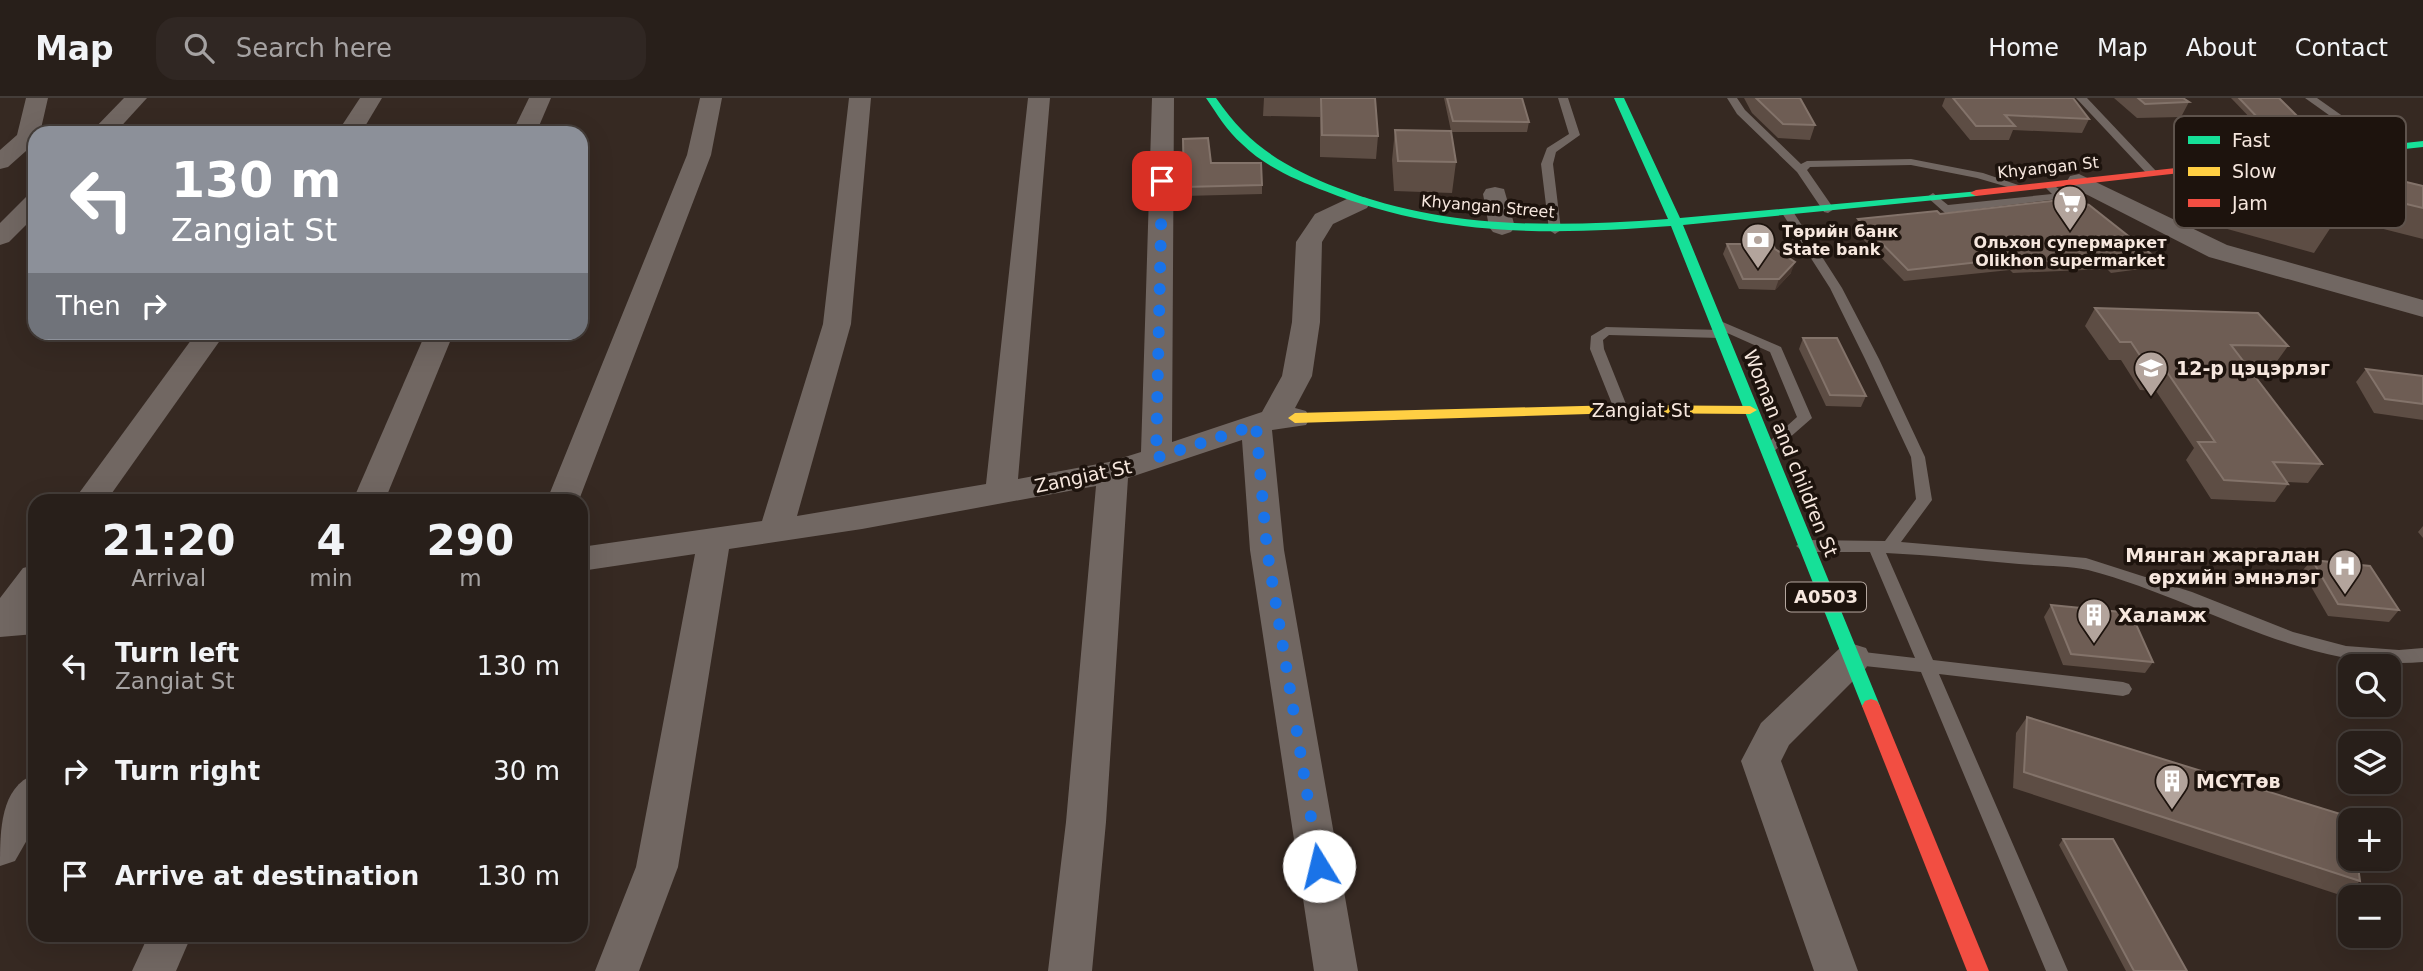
<!DOCTYPE html>
<meta charset="utf-8">
<style>
body{margin:0;font-family:"DejaVu Sans",sans-serif;background:#302723;color:#f1f3f6;height:100vh;display:flex;flex-direction:column;font-size:26px;white-space:nowrap}
*{box-sizing:border-box;margin:0}
p{font-size:23px;color:#a5a2a2}
.icon{flex:none;width:38px;height:38px;fill:none;stroke:currentColor;stroke-width:2;stroke-linecap:round;stroke-linejoin:round}
.map{position:relative;flex:1;overflow:hidden}
.drawer{position:absolute;left:28px;top:396px;width:560px;height:448px;display:flex;flex-direction:column;background:#281f1a;border-radius:21px;box-shadow:0 7px 28px #0002,0 0 0 2px #443d39}
.drawer>*{flex:none}
.hud{position:absolute;left:28px;top:28px;width:560px;height:214px;border-radius:21px;box-shadow:0 7px 28px #0002,0 0 0 2px #443d39;background:#8c9099;color:#fff;overflow:hidden}
.fabs{position:absolute;left:2338px;top:556px;display:grid;gap:14px}
.fabs a{display:grid;place-items:center;width:63px;height:63px;border-radius:14px;background:#281f1a;box-shadow:0 7px 28px #0002,0 0 0 2px #443d39;font-size:35px}
.pin{position:absolute;display:grid;place-items:center;width:60px;height:60px;color:#fff;margin:-30px;border-radius:14px;box-shadow:0 4px 10px #0006}
.me{position:absolute;width:77px;margin:-38px;rotate:351deg;stroke-linejoin:round;filter:drop-shadow(0 0 5px #0008)}
.turn{display:flex;align-items:center;gap:24px;height:147px;padding:0 28px;font-size:32px}
.turn .icon{width:91px;height:91px;stroke-width:2.5}
.turn b{display:block;font-size:49px;line-height:60px}
.then{display:flex;align-items:center;height:66px;padding:0 28px;background:#0003;gap:14px;font-size:26px}
.eta{display:flex;justify-content:space-evenly;align-items:center;height:119px;text-align:center}
.eta b{font-size:42px;font-weight:700;line-height:49px}
ul{padding:0;list-style:none}
li{display:flex;align-items:center;gap:21px;height:105px;padding:0 28px}
li div{flex:1}
li b{display:block;font-size:26px}
li em{font-style:normal}
header{display:flex;align-items:center;gap:42px;box-sizing:border-box;height:98px;padding:0 35px;background:#281f1a;border-bottom:2px solid #443d39}
header strong{font-size:33px}
nav{display:flex;gap:38px;margin-inline-start:auto;font-size:24px}
.search{width:490px;height:63px;background:#302723;display:flex;align-items:center;gap:18px;box-sizing:border-box;padding:0 24px;border-radius:21px;color:#a5a2a2;font-size:26px}
.map>svg:first-child{display:block}
.lines{fill:none;stroke-linecap:round;stroke-linejoin:round}
.lane{fill:#716762;fill-rule:evenodd}
.street{fill:#716762;fill-rule:evenodd}
.fast{fill:#16e098;fill-rule:evenodd}
.slow{fill:#ffcf43;fill-rule:evenodd}
.jam{fill:#f24e42;fill-rule:evenodd}
.wall{fill:#5d4d44}
.shaded-wall{fill:#47372f}
.building{fill:#6e5d54;stroke:#83736a;stroke-width:2}
.route{stroke:#1a73e8;stroke-width:12;stroke-dasharray:0 21.6}
.labels{text-anchor:middle;stroke-width:7;stroke-linejoin:round;paint-order:stroke}
.far-street-label{font-size:16px;fill:#f6e7de;stroke:#1d130d}
.far-poi-label{font-size:16px;font-weight:bold;fill:#f6e7de;stroke:#1d130d;text-anchor:start}
.shield{fill:#1d130d;stroke:#b5a79f;stroke-width:2}
.shield-label{font-size:18px;font-weight:bold;fill:#f6e7de}
.poi-label{font-size:19px;font-weight:bold;fill:#f6e7de;stroke:#1d130d;text-anchor:start}
.street-label{font-size:19px;fill:#f6e7de;stroke:#1d130d}
.key{fill:#1d130d;stroke:#5e534c;stroke-width:2}
.key-label{font-size:19px;fill:#f6e7de}
</style>
<header>
<strong>Map</strong>
<div class="search"><svg class="icon" aria-label="search" viewBox="0 0 24 24"><circle cx="10" cy="10" r="6"/><path d="M15 15l6 6"/></svg>Search here</div>
<nav><a>Home</a><a>Map</a><a>About</a><a>Contact</a></nav>
</header>
<div class="map">
<svg width="2423" height="873" viewBox="0 0 2423 873">
<rect width="100%" height="100%" fill="#362922"/>
<g class="lines">
<g class="lane">
<path d="M1558,0h10l12,37 -24,17 -3,12 8,66 -6,4 -6,-4 -8,-66 6,-16 22,-14z"/>
<path d="M1727,0h10l8,12 56,54 6,-3 104,-2 72,14 41,14 -6,3 -41,-12 -66,-13 -101,2 -3,3 27,39 -6,4 -4,-1 -27,-40 -60,-58z"/>
<path d="M2076,0h11l69,73v4h-8z"/>
<path d="M2305,0h12l71,50 -10,2z"/>
<path d="M2343,81l4,1v4l-90,12 -6,-3 6,-3z"/>
<path d="M2049,84l17,12v4l-121,15 -18,-16 6,-4 15,12 104,-11 -9,-9z"/>
<path d="M1788,111l4,1 50,78 37,71 46,98 7,43 -31,42 185,16 106,34 101,40 53,14 53,4 24,-2v14c-120,10 -223,-63 -335,-92 -22,-5 -47,-4 -69,-6 -44,-4 -88,-9 -133,-11l47,107 190,22 6,2 3,5 -3,5 -6,2 -184,-22 129,297h-22l-125,-299 -66,-7 -6,-2 -3,-5 3,-5 6,-2 60,7 -45,-106h-66l-8,-6 8,-6 81,1 31,-42 -5,-42 -46,-98 -35,-71 -48,-75z"/>
<path d="M1718,222l63,27 31,71 -39,34h-10l-2,-3 36,-32 -27,-65 -45,-20v5l-5,1 -111,-3 -6,5 1,9 24,60 -7,4 -7,-4 -24,-60 1,-13 15,-9 115,3 -10,-6z"/>
</g>
<g class="street">
<path d="M26,0h22l-8,35h-5v10l-27,24 -8,2v-19l17,-15z"/>
<path d="M124,0h23l-32,35h-25z"/>
<path d="M360,0h22l-21,35h-24z"/>
<path d="M529,0h22l-15,35h-24z"/>
<path d="M700,0h22l-11,57 -132,345h-32l140,-345z"/>
<path d="M849,0h22l-20,226 -54,192 189,-32 42,-386h22l-32,381 91,-17 32,-10 11,-354h22l-2,344 90,-30 20,-36 10,-54 4,-80 19,-28 34,-16 9,-2 9,2 3,5 -3,5 -34,16 -11,18 -2,80 -8,54 -17,32 11,3 4,7 -4,7 -34,5 12,120 74,421h-44l-64,-421 -8,-110 -114,38 -22,344 -14,149h-44l18,-149 30,-336 -234,43 -133,20 -51,318 -39,104h-44l41,-104 59,-313 -114,17v-24l181,-26 61,-197z"/>
<path d="M2079,76l148,71 196,55v17l-214,-60 -139,-71 -3,-5 3,-5z"/>
<path d="M1495,89l9,2 11,38 -4,5 -9,3 -9,-3 -4,-5 -6,-33 3,-5z"/>
<path d="M35,97v21l-26,26 -9,3v-22l26,-26z"/>
<path d="M197,234h29l-119,168h-33z"/>
<path d="M426,234h28l-69,168h-32z"/>
<path d="M35,467v37l-4,6h4v26l-35,3v-39l23,-30z"/>
<path d="M1853,546l13,4 5,10 -5,10 -77,77 -8,16 77,210h-44l-73,-210 20,-38 79,-75z"/>
<path d="M35,676v52l-20,35 -15,5c0,-35 0,-79 35,-92z"/>
<path d="M149,836h43l-16,37h-44z"/>
</g>
<g class="fast">
<path d="M1206,0h10c33,48 68,69 122,90 109,42 216,39 330,31l-54,-121h10l56,120 300,-27 2,2 -6,3 -293,29 197,481 -3,5 -6,2 -6,-2 -3,-5 -191,-480c-123,9 -229,11 -346,-35 -29,-11 -61,-25 -83,-47 -15,-13 -25,-30 -36,-46z"/>
<path d="M2423,43v6l-238,26 -6,-3 6,-3z"/>
</g>
<path class="slow" d="M1621,307l129,1 7,4 -7,4 -129,-1 -326,10 -7,-5 7,-5z"/>
<g class="jam">
<path d="M2185,69l4,1v4l-213,24 -6,-3 6,-3z"/>
<path d="M1871,601l6,2 3,5 109,265h-22l-105,-265 3,-5z"/>
</g>
</g>
<g class="wall">
<path d="M1264,0h111l3,38 -2,23 -56,-2v-40l-57,-1z"/>
<path d="M1444,0h78l7,24 -2,10h-76l5,30 -4,31 -58,-2 -2,-31 3,-30 56,1z"/>
<path d="M1744,0h56l15,27 -5,15 -32,-2 -26,-25z"/>
<path d="M1945,0h8l136,21 -7,14 -69,-3 -4,10h-39l-28,-34z"/>
<path d="M2114,0h69l6,4 -8,15 -44,1z"/>
<path d="M2231,0h48l23,23 -3,5 -43,-2z"/>
<path d="M1183,41l28,24 51,22v9l-78,2z"/>
<path d="M2336,67l87,21v53l-75,-19 -13,-14 -4,21 -17,26 -112,-31 6,-21 15,-25 109,28 -12,-13z"/>
<path d="M1940,116l215,43 -7,11 -37,5 -4,-4 -94,4 -3,-3 -106,11 -50,-51 4,-11z"/>
<path d="M1727,146l48,5 16,24 -16,17 -36,-1 -16,-35z"/>
<path d="M2095,210l193,38 -13,18h-30l77,100 -14,19 -21,-1 1,2 -13,18 -64,-3 -25,-39 8,-12 -38,-57 -16,-1 -19,-30h-12l-24,-34z"/>
<path d="M1803,240l63,58 -5,11 -35,-1 -27,-57z"/>
<path d="M2366,271l57,7v44l-49,-7 -18,-31z"/>
<path d="M2423,428v12l-5,-6z"/>
<path d="M2312,462l87,50 -10,12 -61,-6 -26,-45z"/>
<path d="M2051,507l102,57 -8,11 -82,-8 -19,-48z"/>
<path d="M2027,619l333,164 -17,15 -330,-108 3,-55z"/>
<path d="M2063,741l124,132h-61l-67,-126z"/>
</g>
<path class="shaded-wall" d="M1795,164l-4,11 -16,17 4,-11z"/>
<g class="building">
<path d="M1321,0h54l3,38 -56,-1z"/>
<path d="M1447,0h75l7,24 -76,-1z"/>
<path d="M1756,0h44l15,27 -32,-1z"/>
<path d="M1953,0h120l16,21 -84,-4 10,11h-39z"/>
<path d="M2138,0h45l6,4 -44,2z"/>
<path d="M2239,0h40l23,23 -43,-2z"/>
<path d="M1395,32l56,1 5,31 -58,-1z"/>
<path d="M1208,40l3,25h50l1,22 -78,2 -1,-48z"/>
<path d="M2336,67l87,21v22l-58,-14z"/>
<path d="M2069,101l20,6 66,52 -38,4 -4,-3 -94,4 -4,-4 -107,12 -50,-51 79,-8 3,3z"/>
<path d="M1727,146h46l2,5 20,13 -16,17h-36z"/>
<path d="M2095,210l163,5 30,33 -57,-1 91,119 -49,-2 15,22 -64,-4 -26,-38h17l-48,-70h-16l-20,-30h-11z"/>
<path d="M1803,240h34l29,58 -36,-1z"/>
<path d="M2366,271l57,7v28l-38,-5z"/>
<path d="M2312,462l58,6 29,44 -61,-6z"/>
<path d="M2051,507l80,8 22,49 -82,-8z"/>
<path d="M2027,619l323,100v42h7l3,22 -336,-109z"/>
<path d="M2063,741h50l74,132h-53z"/>
</g>
<g class="lines">
<path class="route" d="M1162,83l-6,277 100,-33 11,125 52,316"/>
</g>
<defs>
<g id="supermarket-pin" transform="scale(1.75)"><path d="M0 17L-7.5 6A9.5 9.5 0 1 1 7.5 6Z" fill="#b3a49c" stroke="#1d130d"/><path d="M-6-5.5h2.5l.6 2H6L4.5 2H-2.5L-4.4-4H-6ZM-1.5 3.2a1.3 1.3 0 1 0 .1 0ZM3 3.2a1.3 1.3 0 1 0 .1 0Z" fill="#fff"/></g>
<g id="bank-pin" transform="scale(1.75)"><path d="M0 17L-7.5 6A9.5 9.5 0 1 1 7.5 6Z" fill="#b3a49c" stroke="#1d130d"/><path d="M-6-4H6V4H-6ZM0-2.3a2.3 2.3 0 1 0 0 4.6a2.3 2.3 0 1 0 0-4.6Z" fill="#fff"/></g>
<g id="school-pin" transform="scale(1.75)"><path d="M0 17L-7.5 6A9.5 9.5 0 1 1 7.5 6Z" fill="#b3a49c" stroke="#1d130d"/><path d="M0-5L7-2L0 1L-7-2ZM-4 1L0 2.5L4 1V4Q0 6-4 4Z" fill="#fff"/></g>
<g id="hospital-pin" transform="scale(1.75)"><path d="M0 17L-7.5 6A9.5 9.5 0 1 1 7.5 6Z" fill="#b3a49c" stroke="#1d130d"/><path d="M-5-5h3v3.5h4V-5h3V5h-3V1.5h-4V5h-3Z" fill="#fff"/></g>
<g id="building-pin" transform="scale(1.75)"><path d="M0 17L-7.5 6A9.5 9.5 0 1 1 7.5 6Z" fill="#b3a49c" stroke="#1d130d"/><path d="M-4-6H4V6H1V3H-1V6H-4ZM-2.5-4.3h1.7v1.8h-1.7ZM.8-4.3h1.7v1.8H.8ZM-2.5-1h1.7V.8h-1.7ZM.8-1h1.7V.8H.8Z" fill="#fff"/></g>
</defs>
<g fill-rule="evenodd">
<use href="#supermarket-pin" x="2070" y="104"/>
<use href="#bank-pin" x="1758" y="142"/>
<use href="#school-pin" x="2151" y="270"/>
<use href="#hospital-pin" x="2345" y="468"/>
<use href="#building-pin" x="2094" y="517"/>
<use href="#building-pin" x="2172" y="683"/>
</g>
<g class="labels">
<g class="far-street-label">
<text transform="translate(2048 69) rotate(-6)" y="6">Khyangan St</text>
<text transform="translate(1488 108) rotate(5)" y="6">Khyangan Street</text>
</g>
<g class="far-poi-label">
<text x="1782" y="139">Төрийн банк<tspan x="1782" dy="18">State bank</tspan></text>
<text x="2070" y="150" text-anchor="middle">Ольхон супермаркет<tspan x="2070" dy="18">Olikhon supermarket</tspan></text>
</g>
<rect class="shield" x="1786" y="484.5" width="80" height="29" rx="5"/>
<g class="shield-label">
<text x="1826" y="505">A0503</text>
</g>
<g class="poi-label">
<text x="2176" y="277">12-р цэцэрлэг</text>
<text x="2320" y="464" text-anchor="end">Мянган жаргалан<tspan x="2320" dy="22">өрхийн эмнэлэг</tspan></text>
<text x="2118" y="524">Халамж</text>
<text x="2196" y="690">МСҮТөв</text>
</g>
<g class="street-label">
<text x="1641" y="319">Zangiat St</text>
<text transform="translate(1791 355) rotate(68)" y="7">Woman and children St</text>
<text transform="translate(1083 378) rotate(-12)" y="7">Zangiat St</text>
</g>
</g>
<rect x="2174" y="18" width="232" height="112" rx="10" class="key"/>
<rect x="2188" y="38" width="32" height="8" fill="#16e098"/>
<rect x="2188" y="69" width="32" height="9" fill="#ffcf43"/>
<rect x="2188" y="101" width="32" height="8" fill="#f24e42"/>
<g class="key-label">
<text x="2232" y="49">Fast</text>
<text x="2232" y="80">Slow</text>
<text x="2232" y="112">Jam</text>
</g>
</svg>
<div class="fabs">
<a><svg class="icon" aria-label="search" viewBox="0 0 24 24"><circle cx="10" cy="10" r="6"/><path d="M15 15l6 6"/></svg></a>
<a><svg class="icon" aria-label="layers" viewBox="0 0 24 24"><path d="M12 4l9 5-9 5-9-5zM3 14l9 5 9-5"/></svg></a>
<a>+</a>
<a>−</a>
</div>
<div class="pin" style="left:1162px;top:83px;background:#d93025"><svg class="icon" aria-label="arrive" viewBox="0 0 24 24"><path d="M6 21V4h12l-3 4 3 4H6"/></svg></div>
<svg class="me" style="left:1319px;top:768px" viewBox="-20 -20 40 40"><circle r="19" fill="#fff"/><path d="M0-13L10 11 0 6-10 11z" fill="#1a73e8"/></svg>
<div class="hud">
<div class="turn"><svg class="icon" aria-label="left" viewBox="0 0 24 24"><path d="M17 20v-9H6M10 6l-5 5 5 5"/></svg><div><b>130 m</b>Zangiat St</div></div>
<div class="then">Then<svg class="icon" aria-label="right" viewBox="0 0 24 24"><path d="M7 20v-9h11M14 6l5 5-5 5"/></svg></div>
</div>
<section class="drawer">
<div class="eta">
<div><b>21:20</b><p>Arrival</p></div>
<div><b>4</b><p>min</p></div>
<div><b>290</b><p>m</p></div>
</div>
<ul>
<li><svg class="icon" aria-label="left" viewBox="0 0 24 24"><path d="M17 20v-9H6M10 6l-5 5 5 5"/></svg><div><b>Turn left</b><p>Zangiat St</p></div><em>130 m</em></li>
<li><svg class="icon" aria-label="right" viewBox="0 0 24 24"><path d="M7 20v-9h11M14 6l5 5-5 5"/></svg><div><b>Turn right</b></div><em>30 m</em></li>
<li><svg class="icon" aria-label="arrive" viewBox="0 0 24 24"><path d="M6 21V4h12l-3 4 3 4H6"/></svg><div><b>Arrive at destination</b></div><em>130 m</em></li>
</ul>
</section>
</div>
